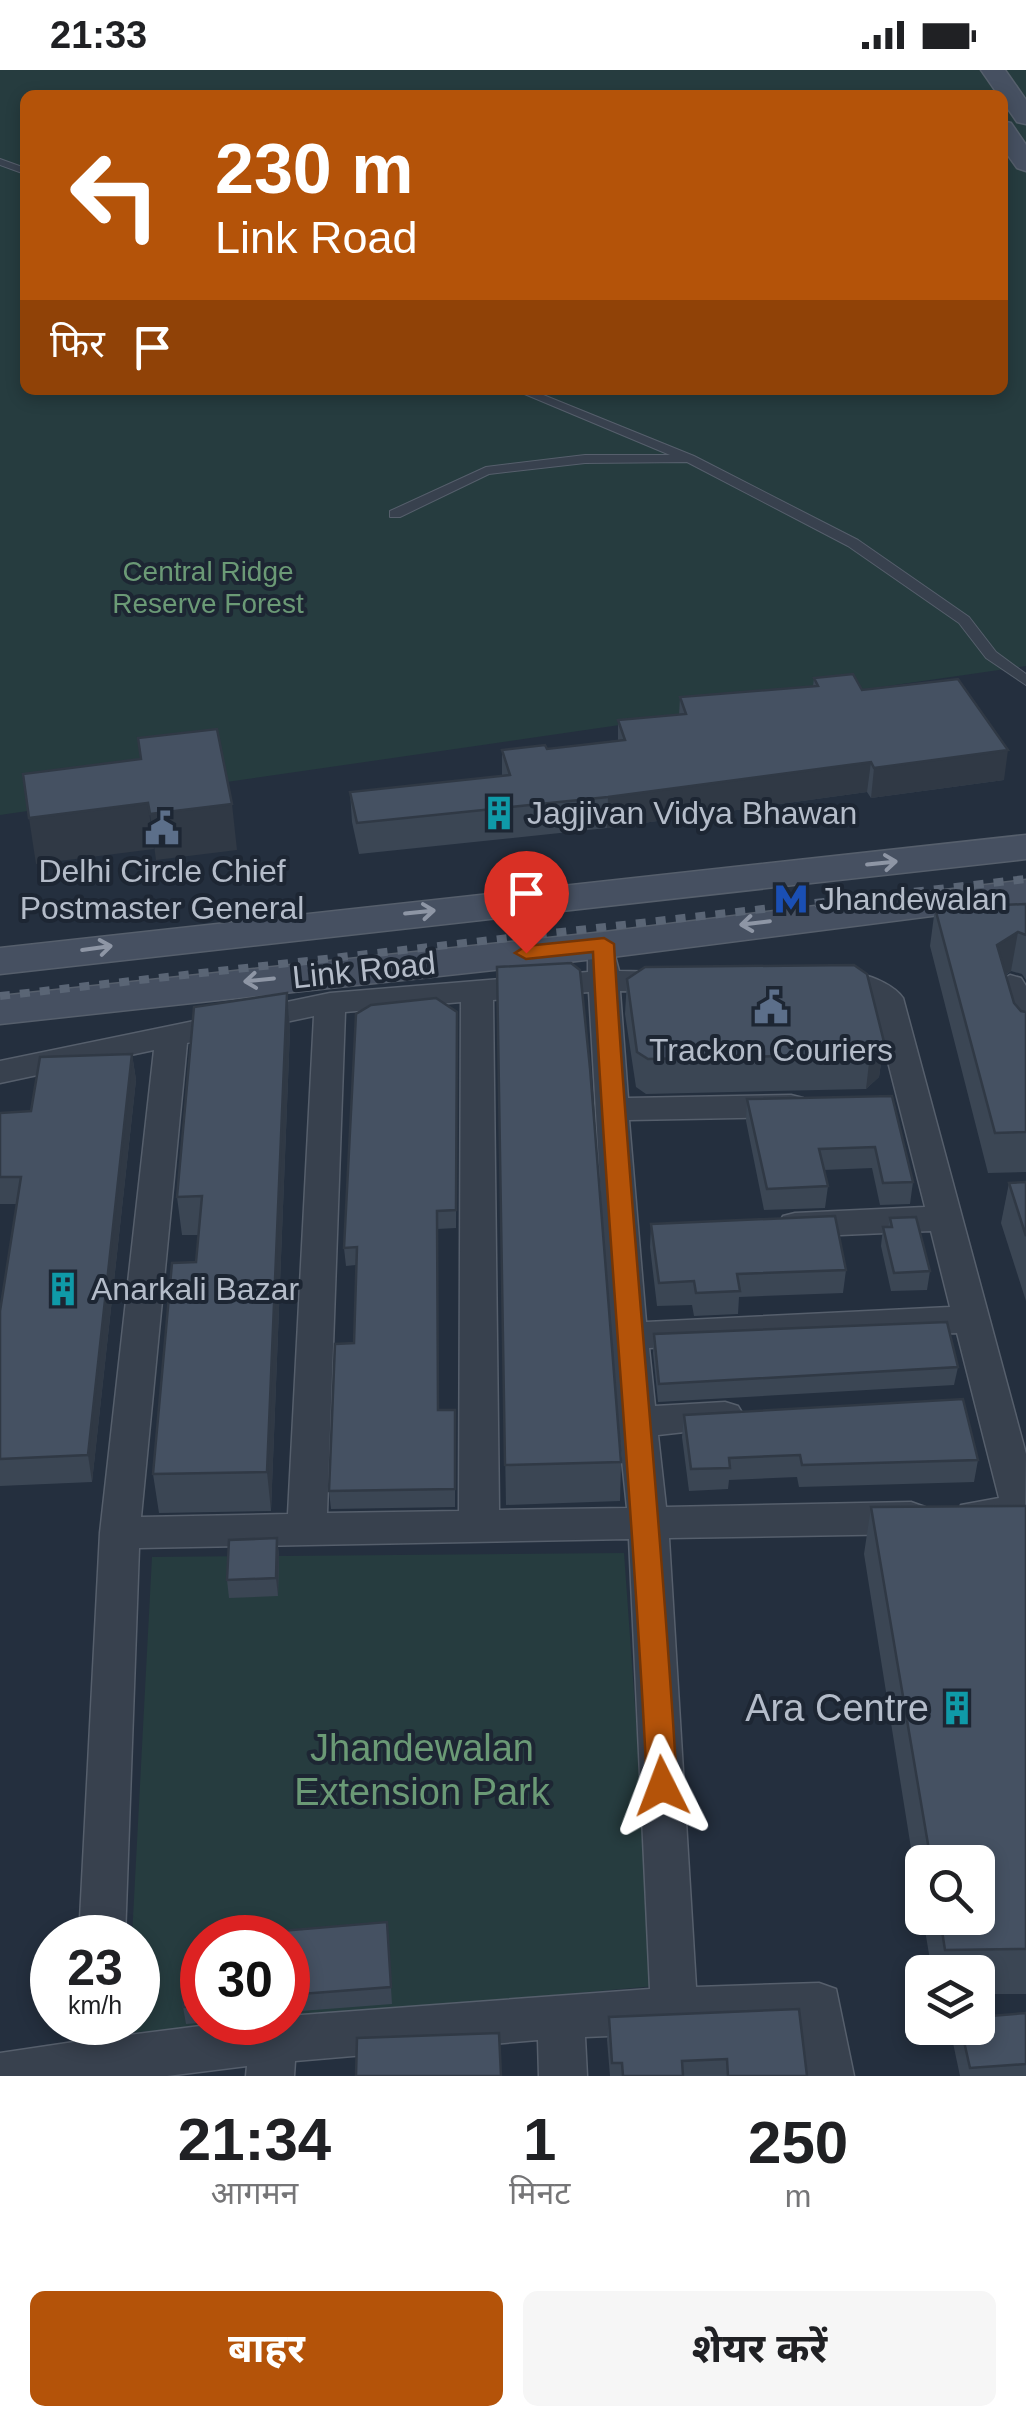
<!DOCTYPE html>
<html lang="hi">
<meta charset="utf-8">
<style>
body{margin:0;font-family:Arial,"Noto Sans Devanagari",sans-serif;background:#f6f6f6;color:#202124;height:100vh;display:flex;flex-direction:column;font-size:38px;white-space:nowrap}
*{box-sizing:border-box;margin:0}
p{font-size:32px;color:#757577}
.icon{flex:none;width:55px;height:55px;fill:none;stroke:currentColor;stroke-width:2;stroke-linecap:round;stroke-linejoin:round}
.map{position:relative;height:2006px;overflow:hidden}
.panel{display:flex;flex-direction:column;background:#fff;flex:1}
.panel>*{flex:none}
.hud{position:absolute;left:20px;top:20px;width:988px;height:305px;border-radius:15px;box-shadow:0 5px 15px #0003;background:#b45309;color:#fff;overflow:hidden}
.tools{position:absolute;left:905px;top:1775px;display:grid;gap:20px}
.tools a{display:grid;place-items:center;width:90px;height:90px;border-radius:15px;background:#fff;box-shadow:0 5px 15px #0003;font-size:50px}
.speed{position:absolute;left:30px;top:1845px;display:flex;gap:20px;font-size:50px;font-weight:700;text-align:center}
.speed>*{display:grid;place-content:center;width:130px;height:130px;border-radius:50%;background:#fff;box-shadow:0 5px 15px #0003;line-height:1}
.speed small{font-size:25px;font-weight:400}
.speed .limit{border:15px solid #d22;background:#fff;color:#111}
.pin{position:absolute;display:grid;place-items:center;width:85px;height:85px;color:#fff;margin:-102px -42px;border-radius:50% 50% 50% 0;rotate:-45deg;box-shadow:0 0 10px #0007}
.pin .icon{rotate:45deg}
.me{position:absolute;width:110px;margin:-55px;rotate:357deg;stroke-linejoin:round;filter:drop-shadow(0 0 8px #0008)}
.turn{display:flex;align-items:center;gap:35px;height:210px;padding:0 30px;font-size:45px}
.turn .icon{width:130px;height:130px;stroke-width:2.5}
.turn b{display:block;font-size:70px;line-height:85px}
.then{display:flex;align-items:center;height:95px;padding:0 30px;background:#0003;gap:20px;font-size:38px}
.eta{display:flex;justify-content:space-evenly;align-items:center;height:170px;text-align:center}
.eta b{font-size:60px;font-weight:700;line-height:70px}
.action{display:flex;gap:20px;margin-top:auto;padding:20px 30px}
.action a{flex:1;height:115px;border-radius:15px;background:#b45309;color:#fff;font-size:40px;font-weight:700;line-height:115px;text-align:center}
.action a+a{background:#f6f6f6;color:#202124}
.status{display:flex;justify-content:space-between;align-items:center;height:70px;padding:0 50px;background:#fff;direction:ltr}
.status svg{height:28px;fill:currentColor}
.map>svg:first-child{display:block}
.green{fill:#263c3f;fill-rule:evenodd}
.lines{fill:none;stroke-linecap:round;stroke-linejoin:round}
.lane-casing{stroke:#565f6c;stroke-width:2}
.street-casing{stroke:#565f6c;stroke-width:3}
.secondary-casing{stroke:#565f6c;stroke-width:3}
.lane{fill:#38414e;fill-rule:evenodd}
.street{fill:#38414e;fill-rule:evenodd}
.secondary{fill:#465061;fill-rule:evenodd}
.rail{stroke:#5a6575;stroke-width:8;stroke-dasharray:10 10;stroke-linecap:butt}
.wall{fill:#3b4654}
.shaded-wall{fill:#303945}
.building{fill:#455162;stroke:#303945;stroke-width:2.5}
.oneway{stroke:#8e96a5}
.route{fill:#b45309;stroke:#753606;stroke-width:2.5}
.labels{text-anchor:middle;stroke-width:8;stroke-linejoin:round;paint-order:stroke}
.far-park-label{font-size:28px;fill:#6b9a76;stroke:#1d2633}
.poi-label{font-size:32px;fill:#b4bcc9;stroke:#1d2633;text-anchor:start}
.street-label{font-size:32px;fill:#b4bcc9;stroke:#1d2633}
.near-poi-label{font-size:38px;fill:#b4bcc9;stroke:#1d2633;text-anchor:end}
.near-park-label{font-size:38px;fill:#6b9a76;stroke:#1d2633}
</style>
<div class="status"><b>21:33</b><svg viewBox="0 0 49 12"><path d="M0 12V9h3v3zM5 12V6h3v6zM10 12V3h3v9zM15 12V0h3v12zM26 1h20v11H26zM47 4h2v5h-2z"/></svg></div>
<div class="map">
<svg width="1026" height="2006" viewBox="0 0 1026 2006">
<rect width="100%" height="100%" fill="#242f3e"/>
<g class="green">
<path d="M0,0h1026v596l-1026,149zM25,25h977v295h-977z"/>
<path d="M624,1483l31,433 -367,33v-81h-86v84l47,1 -122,10 1,-10 10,-1v-84l-6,-1 20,-380z"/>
</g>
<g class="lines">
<g class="lane-casing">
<g id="lane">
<path d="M0,89l25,9v6l-25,-9z"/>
<path d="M515,320h16l163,66 164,84 111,77 27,35 30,22v11l-40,-27 -27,-35 -111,-77 -161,-84 -102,1 -96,11 -89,43h-10v-6l96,-44 99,-12h85z"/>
</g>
</g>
<g class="street-casing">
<g id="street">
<path d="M603,879l11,3 5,19 49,1 16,10 -16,10 -48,-1 8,107 163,-3 12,3 5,8 -5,8 -12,3 -162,3 17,202 304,-15 -19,-76 -136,6 -12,-3 -5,-9 5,-9 12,-3 130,-6 -52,-204 -13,-9 -45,-4 -5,-7c17,-24 78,-7 93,15l123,456 -1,69 -50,9 -14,-5 -6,-11 6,-11 38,-7 -42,-165 -308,15 6,58 70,-4 13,4 6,10 -6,10 -80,9 8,72 245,-5 14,5 6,11 -6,11 -14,5 -242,4 27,449 123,-4 17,6 18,87h-48l-7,-48 -214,9 2,39h-48l-1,-36 -243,21 -1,15h-48l1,-10 -80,10h-167v-23l74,-11v-20h48l-1,14 111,-14h56v-6l362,-27 -21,-450 -490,9 -14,390h-46l21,-405 54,-483 -154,33v-22l330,-68 258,-21v-13zM589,922l20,344 18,172 -128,2 -6,-510zM461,932l-2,509 -132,2 18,-501zM314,946l-26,498 -147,3 46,-474z"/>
<path d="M1010,905l11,3 5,8v64l-11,-3 -5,-7 -16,-55z"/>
</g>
</g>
<g class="secondary-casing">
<g id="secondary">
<path d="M981,0h24l21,30v24l-9,-2z"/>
<path d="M1002,51l9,2 15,22v26l-9,-3 -15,-21z"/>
<path d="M1026,765v24l-1026,115v-26z"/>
<path d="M1026,810v24l-422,54 -604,66v-28l604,-64z"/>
</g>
</g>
<use href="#lane" class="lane"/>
<use href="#street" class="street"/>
<use href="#secondary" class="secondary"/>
<path class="rail" d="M0,926l1026,-117"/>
</g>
<g class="wall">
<path d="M814,608l48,12 142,90 -133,18 -4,-6 -260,36 -248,26 -7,-32 -2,-30 152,-16v-26l45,-1 71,-9v-20l61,-5 1,-18 133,-11z"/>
<path d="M1026,834v76l-4,-6 -11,-3 -5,4 8,28 7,8 5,1v160l-38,1 -58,-227 5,-38z"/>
<path d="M497,897l124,495 -1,39 -114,4z"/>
<path d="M627,909l257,63 -5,35 -13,12 -220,5 -10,-7 -11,-73z"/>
<path d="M287,923l3,37 -19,481 -112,2 -6,-39 43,-212 3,-27h-17l-5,-38z"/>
<path d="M457,942l-1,216 -19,1 1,181h17v97l-124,2 -2,-18 25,-148 2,-78 -10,1 -2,-18z"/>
<path d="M132,984l4,26 -44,402 -92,4v-174l17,-108h-17v-91l31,-2z"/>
<path d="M892,1026l21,86 -3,22 -30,1 -8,-37 -48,2 4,16 -3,22 -61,2 -18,-89 1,-22z"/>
<path d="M1026,1112v119l-25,-78 8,-40z"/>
<path d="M890,1148l40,53 -3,19 -36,1 -10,-45 2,-19h5z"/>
<path d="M651,1154l195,46 -3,23 -104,4 -1,17 -44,2 -2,-11 -35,1 -7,-59z"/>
<path d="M654,1264l304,33 -4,18 -296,17 -5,-49z"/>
<path d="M684,1345l294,45 -4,22 -175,5 -2,-10 -68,3 -1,9 -39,2 -7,-54z"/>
<path d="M1026,1436v488h-48v-22h-46l-9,-54h55v-56h-56v55l-58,-363 7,-47z"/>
<path d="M277,1468l2,18 -1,40 -49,2 -2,-18z"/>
<path d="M387,1852l5,82 -104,8v-74z"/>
<path d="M202,1903v49h10l-26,2 -3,-17z"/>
<path d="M1026,1943v63h-66l-7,-33 4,-15h21z"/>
<path d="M609,1947l198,59h-197l-3,-36z"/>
</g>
<g class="shaded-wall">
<path d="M1008,680l-4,30 -133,18 3,-30z"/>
<path d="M871,692l-4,30 -260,36 1,-31z"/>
<path d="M148,733l6,46 -118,15 -7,-46z"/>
<path d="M232,734l5,46 -81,10 -6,-46z"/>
<path d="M1018,862l-7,39 -21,13 7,-39z"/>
<path d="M287,923l3,37 -19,481 -4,-39z"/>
<path d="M884,972l-5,35 -13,12 4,-35z"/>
<path d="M132,984l4,26 -44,402 -4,-27z"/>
<path d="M277,1468l2,18 -1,40 -2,-18z"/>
</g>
<g class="building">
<path d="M853,604l9,16 96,-11 50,71 -134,18 -3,-6 -263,35 -251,26 -7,-31 160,-17 -8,-25 43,-5 2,4 78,-9 -7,-20 68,-6 -6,-17 138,-11 -4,-8z"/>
<path d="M217,659l15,75 -82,10 -2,-11 -119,15 -6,-44 118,-15 -3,-21z"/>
<path d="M1026,834v31l-8,-3 -21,13 17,58 7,8 5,1v120l-31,1 -60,-225z"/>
<path d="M571,893l9,7 10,98 31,394 -116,3 -8,-498z"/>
<path d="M854,895l13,9 17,68 -14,12 -222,5 -11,-7 -10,-73 18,-12z"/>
<path d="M287,923l-20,479 -114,2 19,-211 24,-1 6,-66 -25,1 17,-190z"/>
<path d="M436,928l21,14 -1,198 -19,1 1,199h17v79l-126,2 6,-147 19,-1 3,-96 -13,1 12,-234 15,-9z"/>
<path d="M132,984l-44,401 -88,4v-148l21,-134h-21v-64l31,-2 9,-54z"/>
<path d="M892,1026l21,86 -30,1 -8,-36 -56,2 9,37 -61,3 -20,-90z"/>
<path d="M1026,1112v54l-17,-53z"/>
<path d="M835,1146l11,54 -109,4 3,17 -44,2 -2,-12 -35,2 -8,-59z"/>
<path d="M916,1147l14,54 -36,2 -11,-46h9l-2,-9z"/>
<path d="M947,1252l11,45 -299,17 -5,-50z"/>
<path d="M963,1329l15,61 -176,5 -2,-10 -71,3 1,10 -39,1 -7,-54z"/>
<path d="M1026,1436v443l-81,1 -5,-32h38v-56h-47l-60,-355z"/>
<path d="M277,1468l-1,40 -49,2 2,-40z"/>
<path d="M387,1852l4,65 -103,8v-57h-67v-2z"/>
<path d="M202,1903v33l-19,1 -1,-32z"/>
<path d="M799,1939l8,67h-79l-1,-17 -45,2 1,15h-60l-1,-13h-10l-3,-46z"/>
<path d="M1026,1943v51l-56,4 -9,-40h17v-11z"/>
<path d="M499,1963l2,43h-145l1,-38z"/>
</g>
<defs><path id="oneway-shaft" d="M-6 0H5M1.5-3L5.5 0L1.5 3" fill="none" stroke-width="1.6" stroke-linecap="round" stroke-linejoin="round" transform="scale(2.5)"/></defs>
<g class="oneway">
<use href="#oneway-shaft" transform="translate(882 793) rotate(-6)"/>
<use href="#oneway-shaft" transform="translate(420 842) rotate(-6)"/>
<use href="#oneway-shaft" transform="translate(755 853) rotate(173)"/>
<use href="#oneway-shaft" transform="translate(97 878) rotate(-8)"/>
<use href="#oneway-shaft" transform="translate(259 910) rotate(174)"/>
</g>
<path class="route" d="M604,868l10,6c16,281 47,561 63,842l-4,9 -11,4 -11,-4 -4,-9c-13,-279 -41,-556 -54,-834l-67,7 -11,-6 11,-7z"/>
<defs>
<g id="building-bare" transform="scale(2.7)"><path d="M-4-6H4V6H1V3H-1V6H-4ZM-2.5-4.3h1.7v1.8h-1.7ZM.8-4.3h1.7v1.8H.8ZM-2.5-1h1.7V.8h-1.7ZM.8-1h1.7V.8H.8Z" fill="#0f9aa8" stroke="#1d2633" stroke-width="2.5" paint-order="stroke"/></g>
<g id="civic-bare" transform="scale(2.7)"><path d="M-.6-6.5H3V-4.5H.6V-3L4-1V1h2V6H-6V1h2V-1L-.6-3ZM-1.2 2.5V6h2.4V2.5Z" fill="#5c6f8a" stroke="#1d2633" stroke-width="2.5" paint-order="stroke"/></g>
<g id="metro-bare" transform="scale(2.7)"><path d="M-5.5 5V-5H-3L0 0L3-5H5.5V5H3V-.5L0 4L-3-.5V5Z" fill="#1a4fb4" stroke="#1d2633" stroke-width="2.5" paint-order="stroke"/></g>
</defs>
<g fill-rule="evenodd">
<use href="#building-bare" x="499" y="743"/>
<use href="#civic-bare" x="162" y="758"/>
<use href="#metro-bare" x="791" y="829"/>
<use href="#civic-bare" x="771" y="937"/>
<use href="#building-bare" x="63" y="1219"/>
<use href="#building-bare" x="957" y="1638"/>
</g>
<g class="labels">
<g class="far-park-label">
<text x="208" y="511">Central Ridge<tspan x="208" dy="32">Reserve Forest</tspan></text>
</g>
<g class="poi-label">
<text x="527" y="754">Jagjivan Vidya Bhawan</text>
<text x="162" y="812" text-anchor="middle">Delhi Circle Chief<tspan x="162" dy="37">Postmaster General</tspan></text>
<text x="819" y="840">Jhandewalan</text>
<text x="771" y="991" text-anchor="middle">Trackon Couriers</text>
<text x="91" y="1230">Anarkali Bazar</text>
</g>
<g class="street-label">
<text transform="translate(364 900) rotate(-6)" y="11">Link Road</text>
</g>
<g class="near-poi-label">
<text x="929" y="1651">Ara Centre</text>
</g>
<g class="near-park-label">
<text x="422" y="1691">Jhandewalan<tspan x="422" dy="44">Extension Park</tspan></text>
</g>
</g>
</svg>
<div class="tools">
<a><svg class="icon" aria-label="search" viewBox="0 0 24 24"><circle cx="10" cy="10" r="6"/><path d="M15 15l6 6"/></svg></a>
<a><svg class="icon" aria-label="layers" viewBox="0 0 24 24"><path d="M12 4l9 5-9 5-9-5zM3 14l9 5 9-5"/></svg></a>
</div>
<div class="speed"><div>23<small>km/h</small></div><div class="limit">30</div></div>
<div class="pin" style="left:526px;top:883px;background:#d93025"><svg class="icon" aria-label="arrive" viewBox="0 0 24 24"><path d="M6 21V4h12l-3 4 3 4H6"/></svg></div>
<svg class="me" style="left:662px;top:1716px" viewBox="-20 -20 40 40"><path d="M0-17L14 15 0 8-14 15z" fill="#b45309" stroke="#fff" stroke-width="4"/></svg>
<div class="hud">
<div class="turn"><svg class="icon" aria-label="left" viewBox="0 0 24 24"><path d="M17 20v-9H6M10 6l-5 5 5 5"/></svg><div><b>230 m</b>Link Road</div></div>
<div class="then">फिर<svg class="icon" aria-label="arrive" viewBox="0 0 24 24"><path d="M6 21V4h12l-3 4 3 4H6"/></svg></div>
</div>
</div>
<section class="panel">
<div class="eta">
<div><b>21:34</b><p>आगमन</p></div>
<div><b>1</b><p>मिनट</p></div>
<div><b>250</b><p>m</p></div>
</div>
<div class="action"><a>बाहर</a><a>शेयर करें</a></div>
</section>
